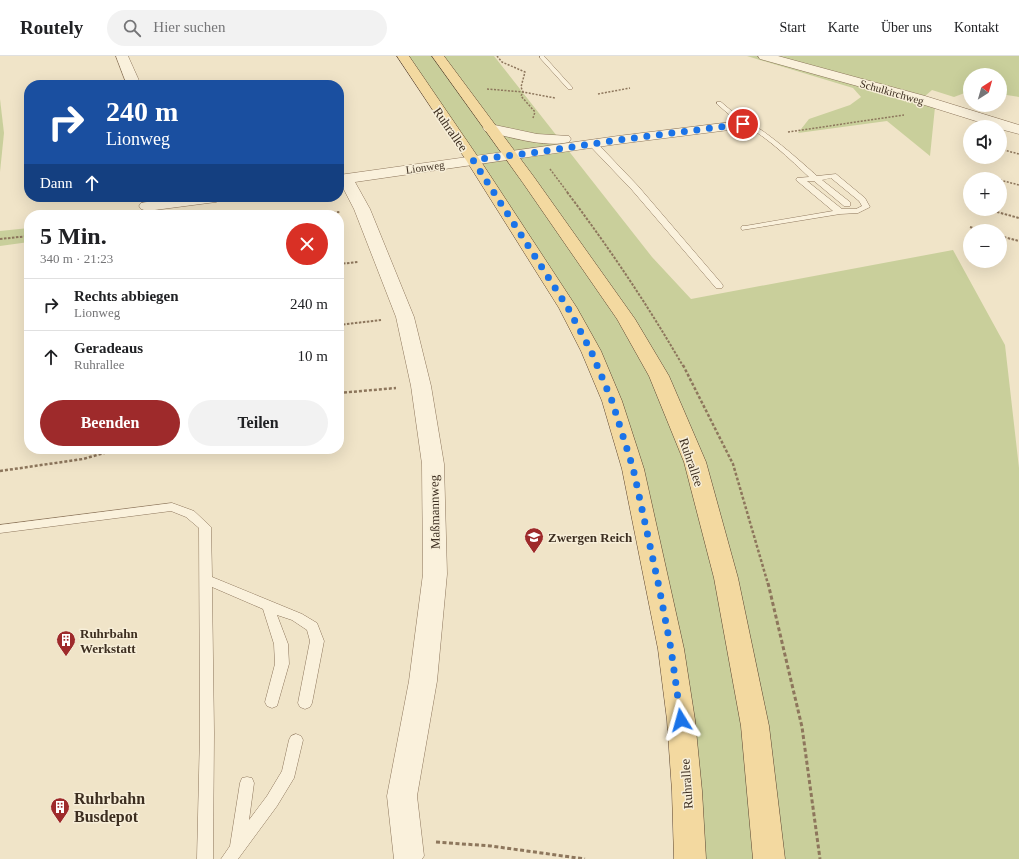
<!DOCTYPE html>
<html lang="de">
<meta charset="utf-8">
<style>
body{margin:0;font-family:"Times New Roman",serif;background:#f2f2f2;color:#202124;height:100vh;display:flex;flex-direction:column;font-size:15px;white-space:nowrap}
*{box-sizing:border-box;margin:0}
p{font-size:13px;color:#757577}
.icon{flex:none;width:22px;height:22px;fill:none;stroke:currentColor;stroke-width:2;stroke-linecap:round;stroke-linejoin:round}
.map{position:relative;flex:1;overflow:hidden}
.panel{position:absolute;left:24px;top:154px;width:320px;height:244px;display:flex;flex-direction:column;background:#fff;border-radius:16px;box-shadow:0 4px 16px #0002}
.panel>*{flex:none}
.hud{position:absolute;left:24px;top:24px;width:320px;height:122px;border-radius:16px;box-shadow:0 4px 16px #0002;background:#1a4fa0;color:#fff;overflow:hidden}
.needle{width:26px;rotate:37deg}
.fabs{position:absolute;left:963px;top:12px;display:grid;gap:8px}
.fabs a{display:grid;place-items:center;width:44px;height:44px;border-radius:50%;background:#fff;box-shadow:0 4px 16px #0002;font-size:20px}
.pin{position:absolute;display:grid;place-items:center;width:34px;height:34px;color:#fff;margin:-17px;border:2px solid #fff;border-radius:50%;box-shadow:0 1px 4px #0007}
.me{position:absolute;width:44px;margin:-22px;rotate:352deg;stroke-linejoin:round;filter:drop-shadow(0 0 3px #0008)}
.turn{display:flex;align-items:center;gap:14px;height:84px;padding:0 16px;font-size:18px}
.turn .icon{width:52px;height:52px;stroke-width:2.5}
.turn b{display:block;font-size:28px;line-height:34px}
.then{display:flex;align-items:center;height:38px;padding:0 16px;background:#0003;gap:8px;font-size:15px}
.round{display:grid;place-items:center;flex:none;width:42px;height:42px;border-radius:21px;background:#f2f2f2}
.headline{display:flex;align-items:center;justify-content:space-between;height:68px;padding:0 16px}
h1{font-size:24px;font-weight:800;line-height:30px}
.cta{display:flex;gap:8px;margin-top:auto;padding:8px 16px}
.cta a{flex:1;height:46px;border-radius:24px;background:#9e2a2b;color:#fff;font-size:16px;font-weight:800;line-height:46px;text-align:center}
.cta a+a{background:#f2f2f2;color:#202124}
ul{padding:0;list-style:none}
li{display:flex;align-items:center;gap:12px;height:52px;padding:0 16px;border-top:1px solid #e0e0e0}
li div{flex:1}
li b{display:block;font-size:15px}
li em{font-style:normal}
header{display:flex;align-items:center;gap:24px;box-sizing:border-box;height:56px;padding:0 20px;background:#fff;border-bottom:1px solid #e0e0e0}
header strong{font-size:19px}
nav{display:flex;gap:22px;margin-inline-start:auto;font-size:14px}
.search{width:280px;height:36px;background:#f2f2f2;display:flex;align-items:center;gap:10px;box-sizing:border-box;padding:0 14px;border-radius:22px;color:#757577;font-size:15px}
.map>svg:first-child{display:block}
.green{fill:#c9cf9b}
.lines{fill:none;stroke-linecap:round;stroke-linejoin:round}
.lane-casing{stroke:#8d765c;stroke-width:1}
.street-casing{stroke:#8d765c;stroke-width:1}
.primary-casing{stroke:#5b4430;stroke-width:1}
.path-far3{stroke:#8d765c;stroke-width:1.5;stroke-dasharray:2 1.5;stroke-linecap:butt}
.path-far2{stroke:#8d765c;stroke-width:2;stroke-dasharray:2.5 1.5;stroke-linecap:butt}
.path-far1{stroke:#8d765c;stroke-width:2.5;stroke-dasharray:3 2;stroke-linecap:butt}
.path{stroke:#8d765c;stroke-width:3;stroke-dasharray:4 2.5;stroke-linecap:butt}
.lane{fill:#faf1dc;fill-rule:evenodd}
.street{fill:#faf1dc;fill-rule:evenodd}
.primary{fill:#f3d9a0;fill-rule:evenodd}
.route{stroke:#1a73e8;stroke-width:7;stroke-dasharray:0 12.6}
.labels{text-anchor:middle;stroke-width:3;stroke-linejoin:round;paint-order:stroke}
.far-street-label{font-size:11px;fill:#3d2e20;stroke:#f7eed8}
.street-label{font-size:13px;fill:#3d2e20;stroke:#f7eed8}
.poi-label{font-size:13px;font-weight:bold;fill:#3d2e20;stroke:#f7eed8;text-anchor:start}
.near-poi-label{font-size:16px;font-weight:bold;fill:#3d2e20;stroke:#f7eed8;text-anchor:start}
</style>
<header>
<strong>Routely</strong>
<div class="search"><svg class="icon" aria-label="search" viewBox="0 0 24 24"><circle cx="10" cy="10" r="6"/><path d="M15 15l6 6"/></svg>Hier suchen</div>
<nav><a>Start</a><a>Karte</a><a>Über uns</a><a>Kontakt</a></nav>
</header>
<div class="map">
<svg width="1019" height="803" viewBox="0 0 1019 803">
<rect width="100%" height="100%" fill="#f0e4c8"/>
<g class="green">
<path d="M404,0h90l158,201 39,42 262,-49 52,95 14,123v391h-246l-43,-282 -72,-201 65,202 43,281h-73l-19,-210 -81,-298z"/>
<path d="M747,0h272v41l-19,-3v-19h-30v16l-16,6 -22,-7 -8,7 11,10 -5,49 -43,-35 -89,12 11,-14 41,-14 11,-8 -8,-9z"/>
<path d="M0,43l4,34 -4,39z"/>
<path d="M29,172v14l-29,4v-15z"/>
</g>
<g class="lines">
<g class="lane-casing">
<g id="lane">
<path d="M540,0h4l28,31v2h-4l-28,-31z"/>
<path d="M717,46h4l25,21c10,-2 61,44 71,53l19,-2 29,24 5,9 -12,6 -18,1 -98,16 -1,-2 1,-2h3l88,-15 -37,-31 1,-2 12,-1c-15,-14 -51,-49 -68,-52l-24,-21zM831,122l28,23 3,5 -6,3h-14l-35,-28h7l30,25h6v-4l-28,-22z"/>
<path d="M590,86h6l42,44 84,98 1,2 -1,2h-6l-84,-98 -42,-44z"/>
<path d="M172,447l22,8 17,16 1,50 90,37 15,9 7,18 -12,62 -2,4 -5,2 -5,-2 -2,-4 12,-62 -3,-11 -15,-10 -15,-5 11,29 1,20 -12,42 -5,2 -5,-2 -2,-4 10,-38 -1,-20 -11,-35 -51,-22 2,146 -1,126h-16l3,-126 -1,-205 -13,-11 -15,-6 -171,22v-8z"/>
<path d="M296,678l5,2 2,4 -9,38 -17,28 -39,53h-17l9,-13 10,-63 2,-5 5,-1 5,1 2,5 -5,37 18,-24 15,-25 7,-31 2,-4z"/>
</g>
</g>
<g class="street-casing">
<g id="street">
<path d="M116,0h12l13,29h-14z"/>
<path d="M758,0h20l147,40 94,29v9l-19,-5v-2h-5l-80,-25 -155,-43z"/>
<path d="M748,64l5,1 2,3 -2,3 -135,17 -263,38 15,27 44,108 17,69 13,78 3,110 -10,107 -20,115 7,60 -2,3h-28l-7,-63 22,-115 14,-107 -1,-110 -11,-78 -15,-69 -42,-108 -13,-25 -2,1v-10l279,-39z"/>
<path d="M490,68l47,10 32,2 2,3 -2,3c-24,6 -60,-5 -84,-11l-2,-3 2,-3z"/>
<path d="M179,141h45l-2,3 -6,2 -69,9 -6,-2 -2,-3 2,-3z"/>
</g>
</g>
<g class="primary-casing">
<g id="primary">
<path d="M397,0h12l71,104 97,148 24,43 21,50 22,68 40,180 11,71 7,71 4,68h-32l-2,-68 -5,-71 -9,-71 -36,-180 -20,-68 -21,-50 -22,-43 -93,-148z"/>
<path d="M432,0h12l90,121 101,142 34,57 37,86 32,116 31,148 16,133h-32l-12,-133 -27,-148 -30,-116 -35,-86 -32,-57 -94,-136z"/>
</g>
</g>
<g class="path-far3">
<path d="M497,0l5,6 23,10 -4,15 2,5 -2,4 14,16 -2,6"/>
<path d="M487,33l36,3 32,6"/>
<path d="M598,38l32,-6"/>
<path d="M788,76l116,-17"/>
<path d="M1000,93l19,5"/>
<path d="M550,113l18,24"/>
<path d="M994,122l2,1"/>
<path d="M1000,124l19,5"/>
</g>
<g class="path-far2">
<path d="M567,136c43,57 80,112 116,174"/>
<path d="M997,156l22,6"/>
<path d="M313,159l27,-3"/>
<path d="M970,171l13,4"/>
<path d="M1000,180l19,5"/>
<path d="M0,183l29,-3"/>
<path d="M339,208l19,-2"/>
<path d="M339,269l42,-5"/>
</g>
<g class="path-far1">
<path d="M683,309l50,99 35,120"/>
<path d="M339,337l57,-5"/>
<path d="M0,415l83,-12 35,-10"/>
</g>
<g class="path">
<path d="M768,527l34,144 18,132"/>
<path d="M436,786l55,4 94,13"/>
</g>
<use href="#lane" class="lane"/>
<use href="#street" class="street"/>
<use href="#primary" class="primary"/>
</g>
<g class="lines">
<path class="route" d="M681,664l-10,-71 -12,-62 -26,-119 -21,-67 -21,-50 -23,-43 -95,-148 65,-8 80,-12 125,-16"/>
</g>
<defs>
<g id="school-pin" transform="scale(1)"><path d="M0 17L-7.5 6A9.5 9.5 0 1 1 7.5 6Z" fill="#9e2a2b" stroke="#f7eed8"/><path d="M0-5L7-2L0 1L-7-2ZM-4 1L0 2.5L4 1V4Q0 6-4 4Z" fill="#fff"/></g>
<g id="building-pin" transform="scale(1)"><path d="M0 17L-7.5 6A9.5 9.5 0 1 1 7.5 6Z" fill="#9e2a2b" stroke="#f7eed8"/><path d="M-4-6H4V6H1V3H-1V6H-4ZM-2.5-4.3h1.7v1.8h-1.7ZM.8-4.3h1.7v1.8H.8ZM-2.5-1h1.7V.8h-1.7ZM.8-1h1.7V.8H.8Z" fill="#fff"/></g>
</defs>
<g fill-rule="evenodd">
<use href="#school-pin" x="534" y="481"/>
<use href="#building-pin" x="66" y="584"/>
<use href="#building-pin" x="60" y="751"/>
</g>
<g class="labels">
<g class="far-street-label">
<text transform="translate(892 36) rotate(16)" y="4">Schulkirchweg</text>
<text transform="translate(425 111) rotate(-8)" y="4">Lionweg</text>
</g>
<g class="street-label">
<text transform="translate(451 73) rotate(55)" y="5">Ruhrallee</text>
<text transform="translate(692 406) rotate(71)" y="5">Ruhrallee</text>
<text transform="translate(434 456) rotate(-91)" y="5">Maßmannweg</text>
<text transform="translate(686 728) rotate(-94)" y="5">Ruhrallee</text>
</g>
<g class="poi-label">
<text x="548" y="486">Zwergen Reich</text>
<text x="80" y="582">Ruhrbahn<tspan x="80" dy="15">Werkstatt</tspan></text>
</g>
<g class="near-poi-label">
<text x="74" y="748">Ruhrbahn<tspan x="74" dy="18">Busdepot</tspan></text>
</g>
</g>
</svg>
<div class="fabs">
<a><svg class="needle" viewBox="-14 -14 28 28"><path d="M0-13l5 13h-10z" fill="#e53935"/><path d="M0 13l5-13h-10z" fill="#757577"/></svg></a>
<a><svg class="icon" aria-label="sound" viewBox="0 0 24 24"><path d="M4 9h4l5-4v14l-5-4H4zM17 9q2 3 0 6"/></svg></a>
<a>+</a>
<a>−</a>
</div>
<div class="pin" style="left:743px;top:68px;background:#d93025"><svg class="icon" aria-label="arrive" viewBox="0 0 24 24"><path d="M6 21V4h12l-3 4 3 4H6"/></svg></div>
<svg class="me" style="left:681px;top:664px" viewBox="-20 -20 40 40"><path d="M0-17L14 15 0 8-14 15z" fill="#1a73e8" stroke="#fff" stroke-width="4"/></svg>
<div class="hud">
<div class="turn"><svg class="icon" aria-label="right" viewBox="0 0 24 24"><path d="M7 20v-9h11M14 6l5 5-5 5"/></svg><div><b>240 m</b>Lionweg</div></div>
<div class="then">Dann<svg class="icon" aria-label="ahead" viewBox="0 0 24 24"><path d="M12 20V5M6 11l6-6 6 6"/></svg></div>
</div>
<section class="panel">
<div class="headline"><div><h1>5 Min.</h1><p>340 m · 21:23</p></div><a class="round" style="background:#d93025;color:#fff"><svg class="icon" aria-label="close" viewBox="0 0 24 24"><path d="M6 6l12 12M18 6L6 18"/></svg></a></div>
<ul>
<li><svg class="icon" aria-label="right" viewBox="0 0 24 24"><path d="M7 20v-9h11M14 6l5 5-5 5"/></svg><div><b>Rechts abbiegen</b><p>Lionweg</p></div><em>240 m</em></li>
<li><svg class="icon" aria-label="ahead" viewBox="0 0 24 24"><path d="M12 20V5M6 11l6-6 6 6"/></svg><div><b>Geradeaus</b><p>Ruhrallee</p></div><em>10 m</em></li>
</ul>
<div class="cta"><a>Beenden</a><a>Teilen</a></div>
</section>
</div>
